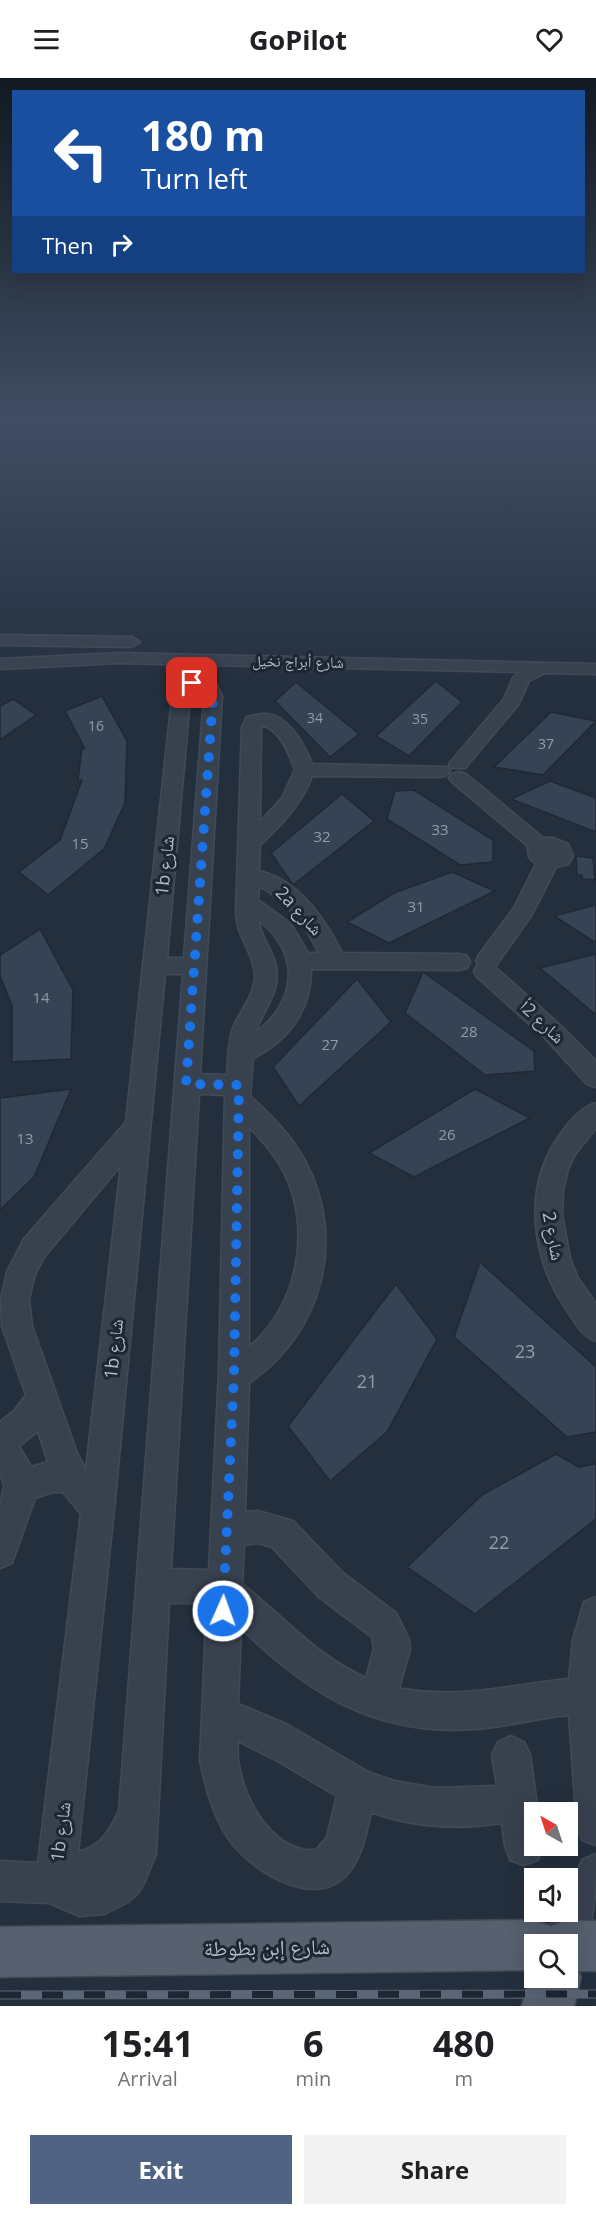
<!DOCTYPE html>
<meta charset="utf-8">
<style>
body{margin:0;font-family:"Open Sans","Noto Naskh Arabic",sans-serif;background:#f2f2f2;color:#202124;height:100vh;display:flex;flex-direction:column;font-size:22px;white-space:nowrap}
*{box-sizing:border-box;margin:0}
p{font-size:20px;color:#757577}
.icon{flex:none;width:33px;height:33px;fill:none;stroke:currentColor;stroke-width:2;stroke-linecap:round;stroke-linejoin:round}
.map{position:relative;height:1928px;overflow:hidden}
.sheet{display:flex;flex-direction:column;background:#fff;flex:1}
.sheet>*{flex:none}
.hud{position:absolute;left:12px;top:12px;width:573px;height:183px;border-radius:0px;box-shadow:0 6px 24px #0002;background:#1a4fa0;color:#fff;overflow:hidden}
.needle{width:39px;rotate:321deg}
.buttons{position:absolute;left:524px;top:1724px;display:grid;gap:12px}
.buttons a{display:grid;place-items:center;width:54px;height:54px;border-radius:0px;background:#fff;box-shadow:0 6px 24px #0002;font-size:30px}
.pin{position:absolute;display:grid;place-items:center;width:51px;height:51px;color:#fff;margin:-26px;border-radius:12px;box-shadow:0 3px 9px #0006}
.me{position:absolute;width:66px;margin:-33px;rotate:2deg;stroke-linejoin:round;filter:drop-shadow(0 0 4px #0008)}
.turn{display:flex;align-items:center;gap:21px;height:126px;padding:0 30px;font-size:27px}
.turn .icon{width:78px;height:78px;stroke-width:2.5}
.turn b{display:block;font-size:42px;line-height:51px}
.then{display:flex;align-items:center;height:57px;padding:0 30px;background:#0003;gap:12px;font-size:22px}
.eta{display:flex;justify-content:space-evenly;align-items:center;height:102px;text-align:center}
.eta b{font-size:36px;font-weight:700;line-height:42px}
.action{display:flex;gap:12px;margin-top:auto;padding:12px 30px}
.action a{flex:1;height:69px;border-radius:0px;background:#506383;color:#fff;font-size:24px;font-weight:700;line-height:69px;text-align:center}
.action a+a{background:#f2f2f2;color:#202124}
header{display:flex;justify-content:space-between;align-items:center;height:78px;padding:0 30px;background:#fff;font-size:27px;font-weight:700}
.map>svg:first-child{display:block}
.building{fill:#364354;stroke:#1f2835;stroke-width:1.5}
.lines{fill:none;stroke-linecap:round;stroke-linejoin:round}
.minor-casing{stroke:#414a57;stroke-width:3}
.major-casing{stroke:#414a57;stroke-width:3}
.minor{fill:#38414e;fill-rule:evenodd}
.major{fill:#56606e;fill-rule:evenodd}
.rail-casing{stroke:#5a6575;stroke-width:9}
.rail{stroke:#1d2633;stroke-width:7;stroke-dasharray:21;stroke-linecap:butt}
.route{stroke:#1a73e8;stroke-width:10;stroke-dasharray:0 18}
.labels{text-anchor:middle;stroke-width:6;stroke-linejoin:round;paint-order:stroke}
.far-number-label{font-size:14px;fill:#929caa}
.far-street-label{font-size:15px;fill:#b4bcc9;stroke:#1d2633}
.number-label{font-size:15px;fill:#929caa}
.street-label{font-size:18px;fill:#b4bcc9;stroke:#1d2633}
.near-number-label{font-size:18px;fill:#929caa}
.near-street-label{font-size:21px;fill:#b4bcc9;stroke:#1d2633}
</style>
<header><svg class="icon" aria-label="menu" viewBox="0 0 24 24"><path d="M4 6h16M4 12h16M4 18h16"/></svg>GoPilot<svg class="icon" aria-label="heart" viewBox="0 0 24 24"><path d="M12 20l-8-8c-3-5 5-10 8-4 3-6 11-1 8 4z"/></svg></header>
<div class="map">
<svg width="596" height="1928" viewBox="0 0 596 1928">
<rect width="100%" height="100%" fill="#242f3e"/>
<g class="building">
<path d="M436,603l26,21 -53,54 -33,-20z"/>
<path d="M296,604l63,52 -29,23 -55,-56z"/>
<path d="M102,618l25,45 -2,62 -21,46 -56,46 -29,-23 41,-32 22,-60h-4l4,-33 3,2 -20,-38z"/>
<path d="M13,621l23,16 -36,25v-34z"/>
<path d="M551,634l45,9 -53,54 -49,-8z"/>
<path d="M550,703l46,17v34l-85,-33z"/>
<path d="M414,712l79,50v22l-33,3 -73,-46 8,-28z"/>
<path d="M342,716l32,27 -81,64 -22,-32z"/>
<path d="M576,778l17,2 2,22 -13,-1v-4h-5z"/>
<path d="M452,794l43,19 -106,52 -42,-21 47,-29z"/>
<path d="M596,827v38l-42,-27z"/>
<path d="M40,851l33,61 -2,69 -59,3v-56l-12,-30v-21z"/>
<path d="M596,876v61l-56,-47z"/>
<path d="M423,894l111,79 1,20 -50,4 -80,-62z"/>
<path d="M357,901l34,43 -92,84 -26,-39z"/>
<path d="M71,1011l-37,88 -34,33v-112z"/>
<path d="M475,1011l55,29 -116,59 -45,-24z"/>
<path d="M480,1184l116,105v65l-29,5 -113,-100z"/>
<path d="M396,1206l41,55 -50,93 -57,49 -42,-55z"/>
<path d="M556,1376l23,13 17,-3v55l-121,95 -68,-47 75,-72z"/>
</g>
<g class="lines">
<g class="minor-casing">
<g id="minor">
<path d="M0,557l132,2 8,5 -8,5 -132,-2z"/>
<path d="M119,575l477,11v10l-51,-1 -16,8 -11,24 -53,63h-14l-2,-4 55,-65 9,-21 7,-6 -401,-9 -119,6v-10z"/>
<path d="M201,599l14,5 7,14 -22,378 27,1c1,-15 1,-32 6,-47 7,-17 21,-32 22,-51 0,-22 -18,-40 -19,-63l6,-187 5,-10c5,-1 12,-3 18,-3 23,0 40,32 47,50l135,3 3,4 -3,4 -7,2 -128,-1c-10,28 -31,49 -52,69l-1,26c40,9 66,48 83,82l117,1 8,2 3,6 -3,6 -8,2 -148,-1c1,40 -23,72 -58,89l-3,38c22,20 43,41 56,67 41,78 15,171 -57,220l-4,129 13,-1 35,10 50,52 53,40 13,27 1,9 -11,39 3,1c64,10 105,-4 167,-10l4,-39 11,-38 12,-5v248l-14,-5 -5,-14 -8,-111c-32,3 -63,12 -95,14 -98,7 -166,-35 -233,-101l-3,76 48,20 82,48 26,9 41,7 62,-2 -5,-31 6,-13 13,-6 13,6 6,13 8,57h-4v33l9,1 -5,14 -14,5 -14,-5 -5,-14 -3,-23c-44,7 -89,4 -131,-11 -4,19 -9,44 -22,60 -33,41 -99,-2 -121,-34 -15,-23 -23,-51 -28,-78l7,-157h-38l-13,251 -11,27 -7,12 -10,9 -24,12 -24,2 -31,-13 -49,-2v-40l38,2 43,-349 -18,-22h-10l-18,6 -23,65 -12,5v-58l4,-25 -4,-13v-50l14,-11 12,-16 -24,-69 -1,-27 6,-27 17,-33 102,-117 46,-424 10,-17zM199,610l5,8 -20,262h-17l23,-260 5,-9zM261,647c19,4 28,28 34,45l-13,28 -22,24zM259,808c27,14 47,40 60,67h-11l-17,-29 -33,-24zM258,842c44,32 39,83 -3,113 8,-23 28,-44 20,-70 -4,-15 -14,-27 -17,-43zM165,896h18l-64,837c-10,20 -17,35 -41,41l36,-343zM199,1016l26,1 -6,277 -10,198 -38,-1zM249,1049c14,14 27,29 36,47 27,56 13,133 -36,173zM121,1087l-35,305 -9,-17 -45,-127 -3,-27 6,-25 9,-17zM38,1353l10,31 -17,5 -12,-21zM258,1465l14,4 47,50 53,40 2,12 -8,29c-53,-24 -80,-60 -124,-94l2,-39zM238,1663l38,19 61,36 -10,41 -11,13c-49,4 -83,-68 -78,-109z"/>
<path d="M459,694l7,2 77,64h10l15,6 5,12 -5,8 -12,3 -25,49 -36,51 66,59 35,35v26l-9,-3 -42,-46 -68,-61 -3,-6 4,-6 -2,-4 3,-6 35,-47 22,-44 -7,-7 -1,-11 -76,-64 -3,-4 3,-4z"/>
<path d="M596,1025v25l-21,26 -7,15 -5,22 -1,23 8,45 8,19 18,26v37c-14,-5 -20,-17 -28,-29 -37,-53 -47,-126 -6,-180 9,-13 19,-24 34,-29z"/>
<path d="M596,1776c0,34 0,91 -29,107v-17h-27l6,-14 14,-19h7v-11l15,-40z"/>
</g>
</g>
<g class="major-casing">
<path id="major" d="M534,1842l16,6 17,-6 29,1v50h-18l3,6 -7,29h-52l10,-36 -532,7v-50zM534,1866h33v33h-33z"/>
</g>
<use href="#minor" class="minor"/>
<use href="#major" class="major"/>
<g class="rail-casing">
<path id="rail" d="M0,1917l596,-1"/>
</g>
<use href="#rail" class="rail"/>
</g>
<linearGradient id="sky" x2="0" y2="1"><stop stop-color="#141a22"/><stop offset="0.56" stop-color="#3f4d63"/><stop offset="1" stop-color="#3f4d63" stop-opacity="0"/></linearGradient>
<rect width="596" height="611" fill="url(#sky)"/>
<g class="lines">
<path class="route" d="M192,605l14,1 5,4 2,8 -27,388 53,1 -5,290 -11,236"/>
</g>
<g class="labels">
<g class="far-number-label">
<text x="315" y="645">34</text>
<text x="420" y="646">35</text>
<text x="96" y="653">16</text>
<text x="546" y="671">37</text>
</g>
<g class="far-street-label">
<text transform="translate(298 584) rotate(1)" y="5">شارع أبراج نخيل</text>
</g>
<g class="number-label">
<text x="440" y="757">33</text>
<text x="322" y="764">32</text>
<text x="80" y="771">15</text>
<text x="416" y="834">31</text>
<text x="41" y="925">14</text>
<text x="469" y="959">28</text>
<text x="330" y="972">27</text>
<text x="447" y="1062">26</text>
<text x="25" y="1066">13</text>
</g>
<g class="street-label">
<text transform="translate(165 788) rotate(-84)" y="6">1b شارع</text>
<text transform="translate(299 833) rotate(47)" y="6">2a شارع</text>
<text transform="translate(542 944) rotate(43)" y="6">شارع 2أ</text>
<text transform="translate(553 1158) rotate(79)" y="6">شارع 2</text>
<text transform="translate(114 1271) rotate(-84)" y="6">1b شارع</text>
<text transform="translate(61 1754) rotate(-83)" y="6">1b شارع</text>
</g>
<g class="near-number-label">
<text x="525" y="1280">23</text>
<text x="367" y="1310">21</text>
<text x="499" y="1471">22</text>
</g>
<g class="near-street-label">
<text transform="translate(267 1870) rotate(-1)" y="7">شارع إبن بطوطة</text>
</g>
</g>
</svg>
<div class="buttons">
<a><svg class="needle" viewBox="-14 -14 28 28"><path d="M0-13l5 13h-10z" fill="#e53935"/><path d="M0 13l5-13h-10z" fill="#757577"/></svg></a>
<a><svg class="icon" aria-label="sound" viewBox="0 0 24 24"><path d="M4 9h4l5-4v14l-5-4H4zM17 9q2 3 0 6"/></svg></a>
<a><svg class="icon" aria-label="search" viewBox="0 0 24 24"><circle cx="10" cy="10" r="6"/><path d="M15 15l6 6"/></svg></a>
</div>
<div class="pin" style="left:192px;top:605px;background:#d93025"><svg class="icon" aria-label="arrive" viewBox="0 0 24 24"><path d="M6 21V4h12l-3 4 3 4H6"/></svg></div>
<svg class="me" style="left:223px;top:1533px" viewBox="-20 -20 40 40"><circle r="17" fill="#1a73e8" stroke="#fff" stroke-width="3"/><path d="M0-11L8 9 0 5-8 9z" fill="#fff"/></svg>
<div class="hud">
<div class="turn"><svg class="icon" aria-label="left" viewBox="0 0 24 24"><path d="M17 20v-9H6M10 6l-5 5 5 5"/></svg><div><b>180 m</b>Turn left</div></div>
<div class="then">Then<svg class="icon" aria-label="right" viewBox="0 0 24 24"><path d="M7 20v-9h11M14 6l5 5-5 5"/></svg></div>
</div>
</div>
<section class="sheet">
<div class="eta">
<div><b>15:41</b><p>Arrival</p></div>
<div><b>6</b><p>min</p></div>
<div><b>480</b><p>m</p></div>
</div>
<div class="action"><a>Exit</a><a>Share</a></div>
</section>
